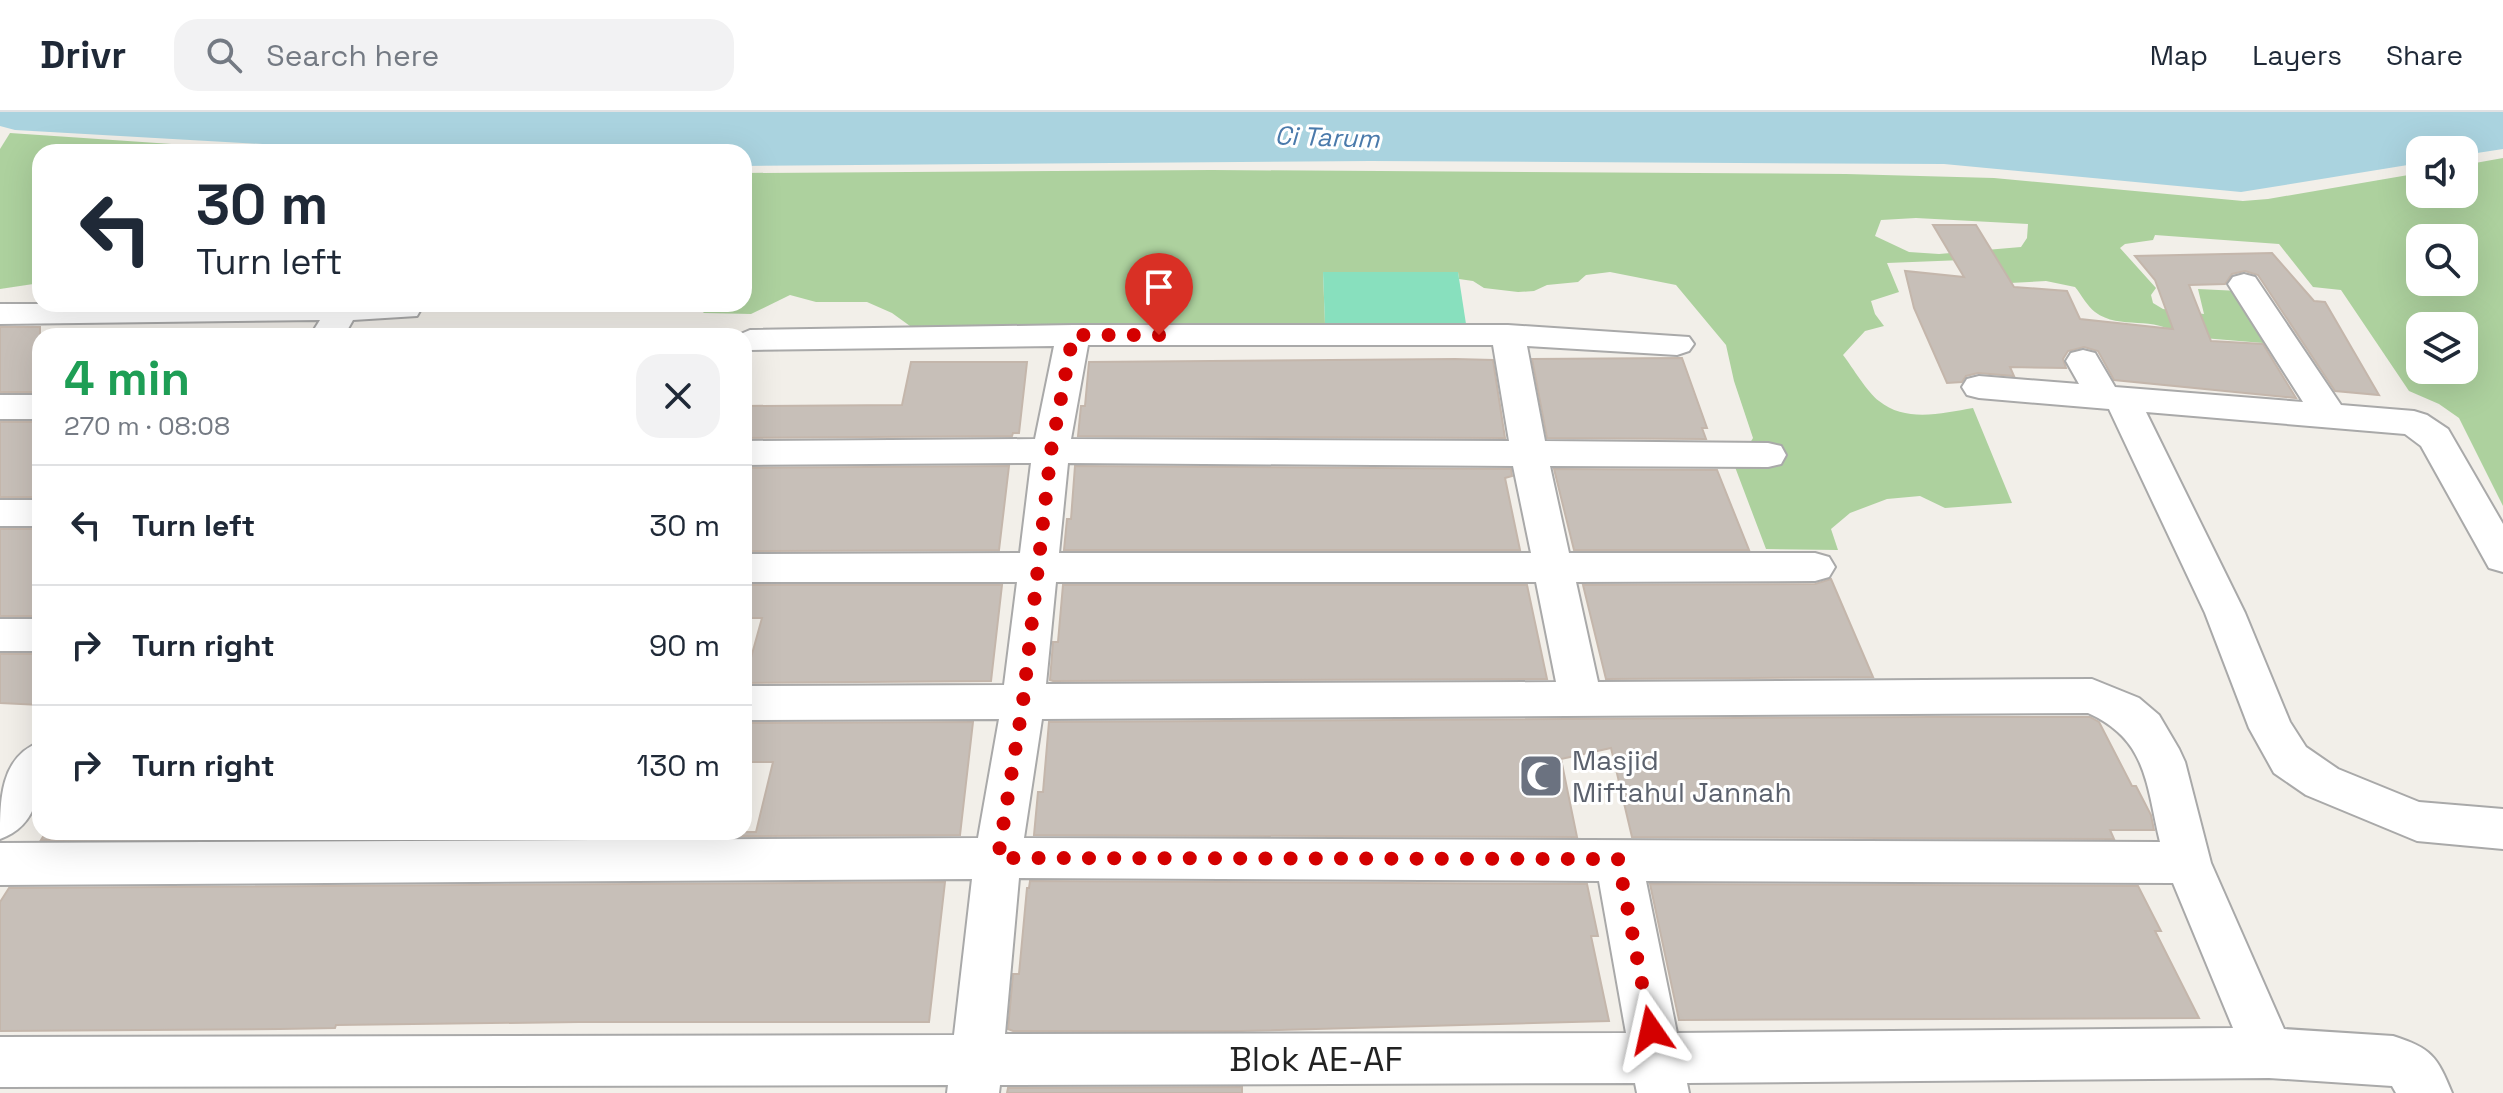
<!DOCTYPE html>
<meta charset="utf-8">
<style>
body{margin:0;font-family:"Space Grotesk",sans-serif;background:#f2f2f3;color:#1f2937;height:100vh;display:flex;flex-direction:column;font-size:30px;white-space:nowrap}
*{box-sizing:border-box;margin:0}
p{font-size:26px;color:#747a83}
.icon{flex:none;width:44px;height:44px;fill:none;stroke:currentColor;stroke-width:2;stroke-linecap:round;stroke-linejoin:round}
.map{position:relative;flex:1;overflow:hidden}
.side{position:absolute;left:32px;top:216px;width:720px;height:512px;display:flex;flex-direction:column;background:#fff;border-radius:24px;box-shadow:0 8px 32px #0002}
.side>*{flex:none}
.hud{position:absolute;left:32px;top:32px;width:720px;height:168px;border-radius:24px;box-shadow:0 8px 32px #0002;background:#fff;color:#1f2937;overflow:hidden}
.tools{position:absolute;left:2406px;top:24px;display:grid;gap:16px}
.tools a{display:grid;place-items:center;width:72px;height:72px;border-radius:16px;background:#fff;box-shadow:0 8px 32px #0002;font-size:40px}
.pin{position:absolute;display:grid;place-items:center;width:68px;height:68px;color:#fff;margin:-82px -34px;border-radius:50% 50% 50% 0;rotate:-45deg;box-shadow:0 0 8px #0007}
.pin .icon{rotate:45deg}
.me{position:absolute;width:88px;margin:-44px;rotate:349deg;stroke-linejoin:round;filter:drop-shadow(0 0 6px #0008)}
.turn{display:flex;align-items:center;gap:28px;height:168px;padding:0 32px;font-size:36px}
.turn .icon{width:104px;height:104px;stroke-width:2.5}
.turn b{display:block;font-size:56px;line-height:68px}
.round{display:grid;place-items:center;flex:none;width:84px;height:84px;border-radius:24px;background:#f2f2f3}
.summary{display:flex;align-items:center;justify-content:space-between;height:136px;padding:0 32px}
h1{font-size:48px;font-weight:700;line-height:60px;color:#1e9e55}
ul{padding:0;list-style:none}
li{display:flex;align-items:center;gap:24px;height:120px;padding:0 32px;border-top:2px solid #e0e1e3}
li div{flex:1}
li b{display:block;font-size:30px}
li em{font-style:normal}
header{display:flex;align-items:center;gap:48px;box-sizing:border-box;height:112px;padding:0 40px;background:#fff;border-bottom:2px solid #e0e1e3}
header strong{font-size:38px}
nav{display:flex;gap:44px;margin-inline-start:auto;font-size:28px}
.search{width:560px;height:72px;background:#f2f2f3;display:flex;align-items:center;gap:20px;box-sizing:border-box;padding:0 28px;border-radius:24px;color:#747a83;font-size:30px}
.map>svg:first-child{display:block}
.forest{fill:#add19e;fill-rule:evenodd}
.pitch{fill:#88e0be}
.water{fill:#aad3df}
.building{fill:#c7bfb8;stroke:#c4b6ab;stroke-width:2}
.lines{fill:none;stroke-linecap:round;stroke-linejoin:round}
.minor-casing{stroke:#a9a9a9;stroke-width:4}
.minor{fill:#fff;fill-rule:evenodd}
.route{stroke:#d40000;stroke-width:14;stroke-dasharray:0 25.2}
.labels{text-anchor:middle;stroke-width:6;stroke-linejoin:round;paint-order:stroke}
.far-water-label{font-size:26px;font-style:italic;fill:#4a7aab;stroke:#fff}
.worship-label{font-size:28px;fill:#5b616d;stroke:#fff;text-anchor:start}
.near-street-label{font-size:34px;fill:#222;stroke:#fff}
</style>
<header>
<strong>Drivr</strong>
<div class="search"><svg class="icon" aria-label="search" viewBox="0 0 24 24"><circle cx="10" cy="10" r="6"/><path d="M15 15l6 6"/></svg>Search here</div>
<nav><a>Map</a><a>Layers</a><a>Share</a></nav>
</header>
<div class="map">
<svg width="2503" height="981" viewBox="0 0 2503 981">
<rect width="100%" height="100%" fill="#f2efe9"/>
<g class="forest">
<path d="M10,21l281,19h-251v131l-40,6v-140z"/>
<path d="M2503,46v348l-44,-88 -20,-14 -30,-13 -68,-101 -28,-3 -34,-43 -124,-9 -2,5 -28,4 -5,4 36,40 -5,7 2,8 10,6 41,5 -6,-25 41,2 36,53 -96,-8c-24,-22 -59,-5 -84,-24 -8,-6 -14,-18 -20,-25l-29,-6 -36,2 -47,-23 -76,3 12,29 -28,9 4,13 9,12 -19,5 -22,24c10,13 24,37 36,46 27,22 64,12 94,7l39,95 -67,5 -25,-12 -33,3 -37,14 -19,16 7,21 -72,-1 -31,-82 18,-29 -19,-57 -8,-36 -50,-60 -66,-13 -24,3 -8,7 -31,3 -13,6 -16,1 -34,-4 -11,-7 -14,-2 -1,-7h-135l2,52 -415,2 -18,-13 -25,-11h-51l-26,-7 -39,19 -47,-1 -9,-9h49v-131l468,-3 634,4 148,4 249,23 25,-2 152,-26v21h44v-29zM1916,106l112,6 -1,14 -6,9 -82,7 -30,-2 -34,-16 6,-16zM2420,126h44v44h-44zM2420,214h44v44h-44z"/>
</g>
<path class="pitch" d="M1323,160h135l8,52h-141z"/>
<path class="water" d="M0,0h2503v37l-39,6v-5h-44v13l-179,29 -297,-28 -574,-3 -626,5v-14h-343l-386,-22 -15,-4z"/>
<g class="building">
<path d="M1933,113h43l38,62 53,4 13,28 93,10 -18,-49 -20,-24 137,-3 42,48 11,1 54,93 -44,-4 -77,-116 -13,-4 -13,3 -7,10 -36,1 22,56 52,3 33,54 -182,-18 -16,-29 -14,-4 -16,4 -5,8 3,9 -56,-1 4,9 -36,-3 -12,3 -4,6 -15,1 -33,-75 -9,-37 59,6z"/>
<rect x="0" y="215" width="40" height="65"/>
<path d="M1682,246l25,70h-5l4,11 -159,-1 -15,-79z"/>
<path d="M1455,247l38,1 12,78 -427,-2 3,-30h4l4,-44z"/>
<path d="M911,250h116l-8,71h-6l-1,3 -268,2v-32l158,-1z"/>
<rect x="0" y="310" width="40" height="75"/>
<path d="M1009,354l-10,84 -255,1v-83z"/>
<path d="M1075,354l436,3 1,7 -7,2 15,72h-456l3,-31h4z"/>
<path d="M1554,357l163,1 32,80h-175z"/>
<rect x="0" y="417" width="40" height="87"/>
<path d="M1831,467l42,98 -267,2 -23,-94 232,-1z"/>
<path d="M744,473h258l-11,96 -247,2 18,-65h-18z"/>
<path d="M1063,473h464l20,94 -494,2 -3,-1 3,-38h5z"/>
<path d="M0,542h40v51l-40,-2z"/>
<path d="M1932,605h158l9,5 33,64h4l15,29 3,15h-44l4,9 -482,-2 -21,-89 -50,11 16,78 -543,-2 4,-43h5l6,-70z"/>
<path d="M973,610l-13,113 -919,5 5,-8h710l17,-70h-29v-39z"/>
<path d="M1030,769l557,3 11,52h-7l18,85 -368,10h-228l-5,-2 5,-55h6l8,-86h2z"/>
<path d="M945,770l-16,140h-350l-243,3 -1,3 -55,1 -280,2v-129l9,-14z"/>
<path d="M1650,772l488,2 23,45h-6l44,87 -520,2z"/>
<path d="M1242,975v6h-235l1,-5z"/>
</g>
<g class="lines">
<g class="minor-casing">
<g id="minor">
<path d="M2244,162l11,3 86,128 73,6 13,4 21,14 55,95v48l-14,-4 -68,-122 -16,-12 -259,-22 99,201 45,109 16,25 32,22 81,33 84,7v40l-86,-8 -111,-46 -32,-22 -25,-45 -44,-115 -96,-204 -130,-11 -12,-3 -5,-8 5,-8 12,-3 100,8 -13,-23 5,-8 12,-3 12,3 20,34 188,15 -75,-118 5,-7z"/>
<path d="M0,192h418l3,5 -4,7 -64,4 -9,16h-34l10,-16 -320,4z"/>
<path d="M1073,213h435l181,12 5,7 -5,7 -12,4 -150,-9 18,95 223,2 13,3 5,9 -5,9 -13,3 -218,-1 19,87h246l14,4 6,10 -6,10 -14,4 -239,1 22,100 494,-3 47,19 20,17 20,34 6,13 26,101 73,166 109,7c38,12 44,20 59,57h-56l-4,-7 -123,-8 -582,5 2,10h-52l-2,-10 -635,2 -1,8h-52l1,-8 -948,2v-50l954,-2 18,-156 -972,6v-42l978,-5 21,-119 -255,1v-34l260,-1 13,-103h-273v-28l276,-1 11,-90 -287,2v-24l291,-2 19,-93 -304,4 -6,-1v-13h-8l14,-6zM1088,233h405l16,96 -438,-2zM1068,351l445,3 18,87h-472zM1056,470h480l20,100 -510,2zM2088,601c60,27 58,72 72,129l-1136,-4 18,-119zM1019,766l580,3 27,152 -621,1zM1646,769l527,2 60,145 -556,5z"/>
<rect x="0" y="283" width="40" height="24"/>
<rect x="0" y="388" width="40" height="26"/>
<rect x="0" y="507" width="40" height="32"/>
<path d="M40,630c0,38 4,81 -40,97 0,-39 0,-82 40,-97z"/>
</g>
</g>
<use href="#minor" class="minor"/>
</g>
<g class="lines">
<path class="route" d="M1159,223h-86l-22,116 -28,251 -25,156 620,1 33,171"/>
</g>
<defs>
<g id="mosque-square" transform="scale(2.3)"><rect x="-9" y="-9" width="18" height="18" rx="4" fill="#6b7280" stroke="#fff"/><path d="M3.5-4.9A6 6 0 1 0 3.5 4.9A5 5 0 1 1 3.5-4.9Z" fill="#fff"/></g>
</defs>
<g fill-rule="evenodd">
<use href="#mosque-square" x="1541" y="664"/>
</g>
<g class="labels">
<g class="far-water-label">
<text transform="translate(1327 25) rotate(2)" y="9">Ci Tarum</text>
</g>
<g class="worship-label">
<text x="1572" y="658">Masjid<tspan x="1572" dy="32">Miftahul Jannah</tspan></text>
</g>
<g class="near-street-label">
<text x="1316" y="959">Blok AE-AF</text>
</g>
</g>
</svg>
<div class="tools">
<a><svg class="icon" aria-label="sound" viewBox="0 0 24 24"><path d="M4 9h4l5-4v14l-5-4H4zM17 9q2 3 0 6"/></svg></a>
<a><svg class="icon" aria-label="search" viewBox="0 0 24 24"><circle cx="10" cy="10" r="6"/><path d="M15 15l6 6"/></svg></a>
<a><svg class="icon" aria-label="layers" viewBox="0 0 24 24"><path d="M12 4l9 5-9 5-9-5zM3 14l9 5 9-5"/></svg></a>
</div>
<div class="pin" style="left:1159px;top:223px;background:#d93025"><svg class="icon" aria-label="arrive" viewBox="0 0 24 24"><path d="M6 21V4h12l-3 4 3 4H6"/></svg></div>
<svg class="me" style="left:1651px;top:918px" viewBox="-20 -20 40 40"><path d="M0-17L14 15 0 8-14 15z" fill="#d40000" stroke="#fff" stroke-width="4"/></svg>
<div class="hud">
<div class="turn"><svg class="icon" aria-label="left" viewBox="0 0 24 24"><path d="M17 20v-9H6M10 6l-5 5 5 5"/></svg><div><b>30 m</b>Turn left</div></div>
</div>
<section class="side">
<div class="summary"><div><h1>4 min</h1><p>270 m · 08:08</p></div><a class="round"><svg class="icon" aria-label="close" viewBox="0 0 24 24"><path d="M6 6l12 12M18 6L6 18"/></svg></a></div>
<ul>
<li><svg class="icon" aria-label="left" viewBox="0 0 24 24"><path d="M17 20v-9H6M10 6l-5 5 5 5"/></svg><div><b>Turn left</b></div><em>30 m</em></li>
<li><svg class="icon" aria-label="right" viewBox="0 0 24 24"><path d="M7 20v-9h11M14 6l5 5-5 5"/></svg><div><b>Turn right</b></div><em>90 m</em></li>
<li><svg class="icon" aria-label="right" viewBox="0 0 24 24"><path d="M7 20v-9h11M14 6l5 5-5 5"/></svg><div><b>Turn right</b></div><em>130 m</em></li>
</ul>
</section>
</div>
